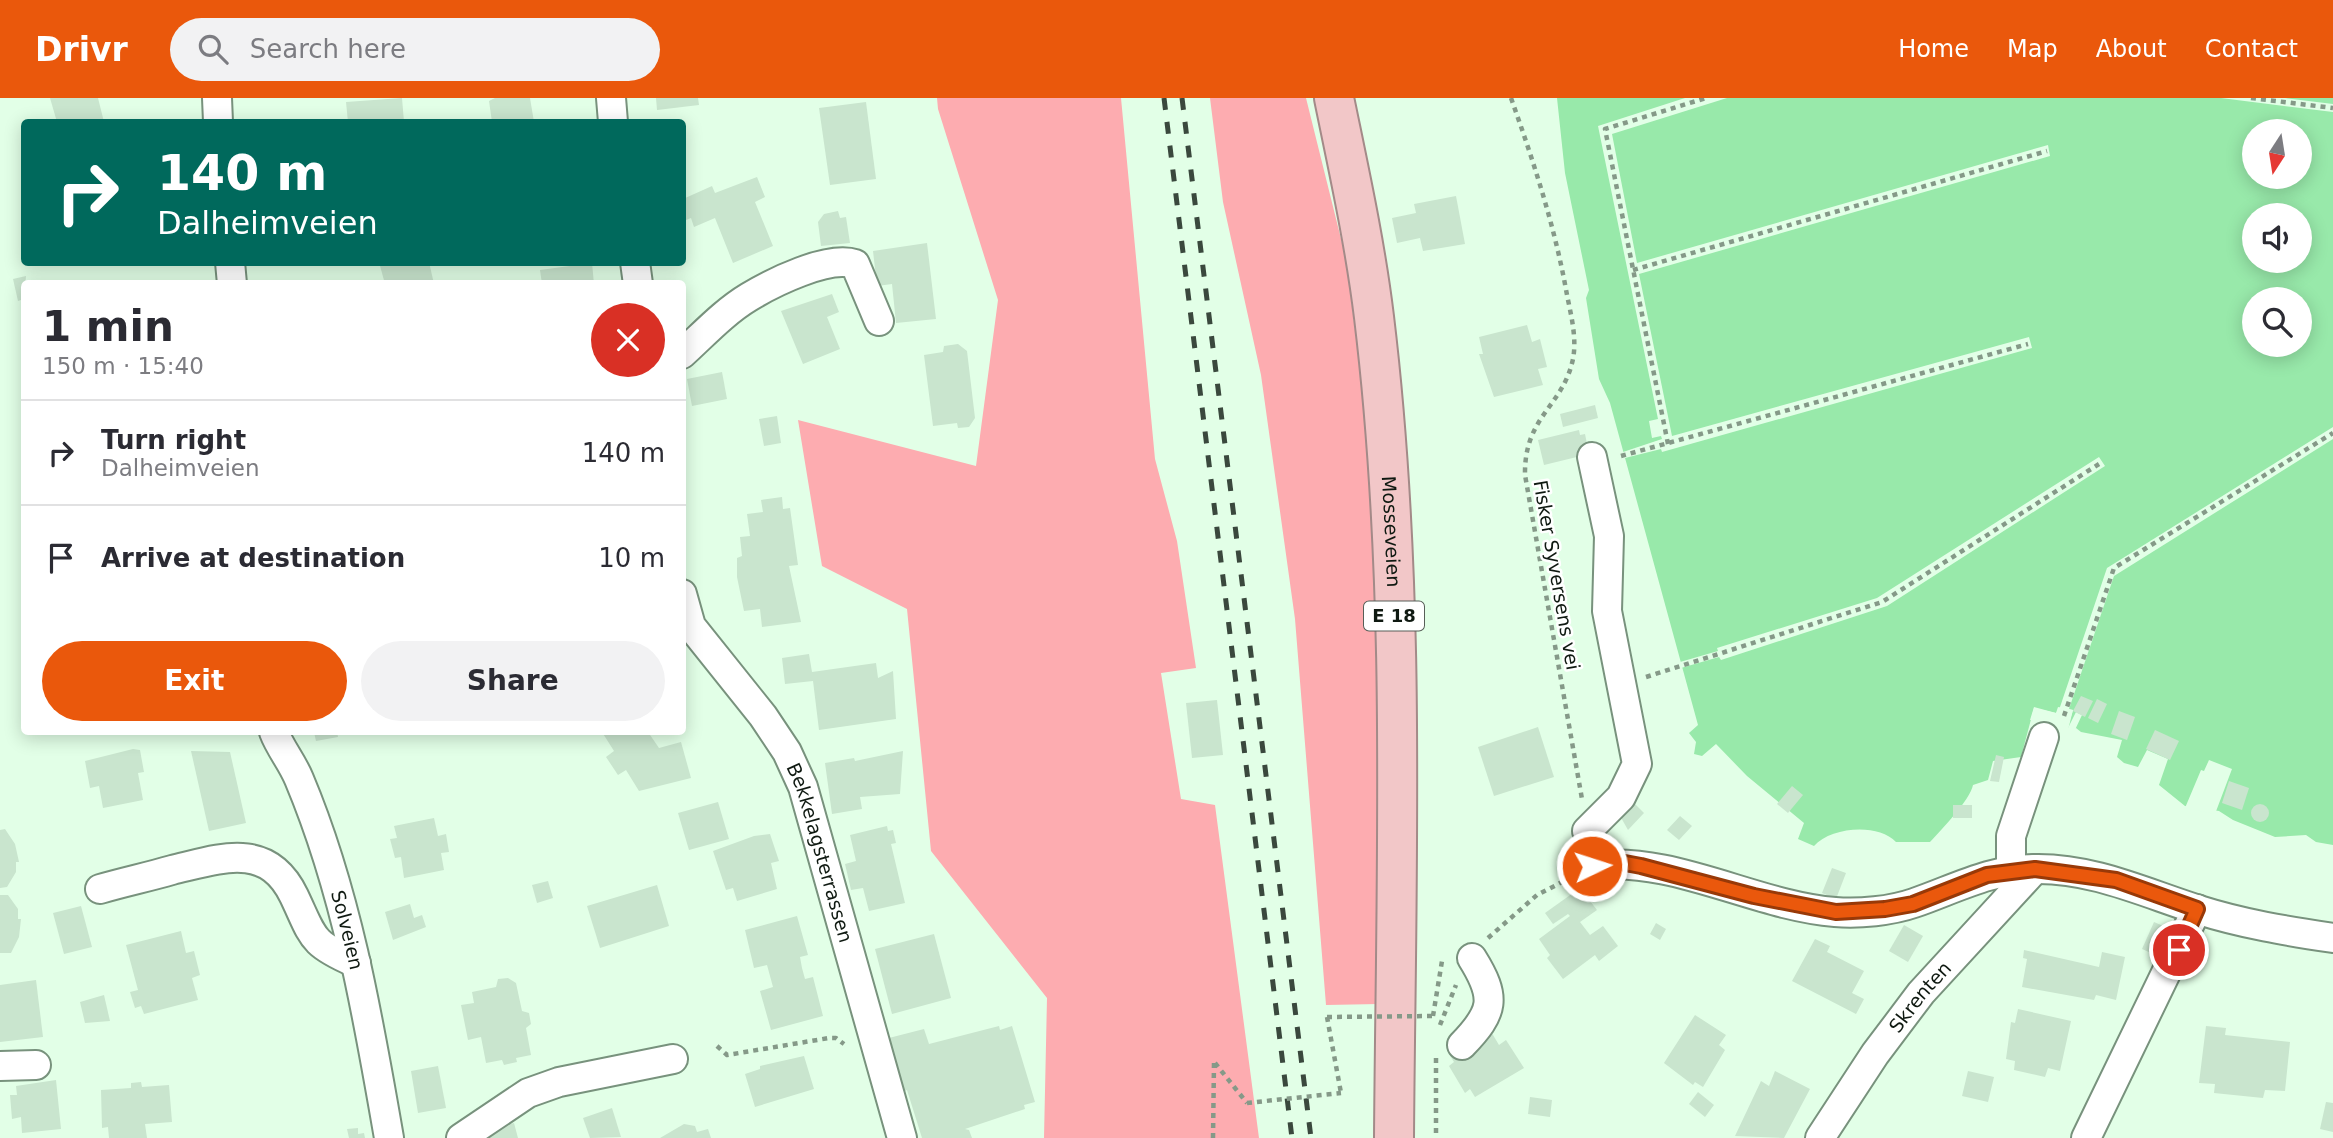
<!DOCTYPE html>
<meta charset="utf-8">
<style>
body{margin:0;font-family:"DejaVu Sans",sans-serif;background:#f2f2f3;color:#2b2b33;height:100vh;display:flex;flex-direction:column;font-size:26px;white-space:nowrap}
*{box-sizing:border-box;margin:0}
p{font-size:23px;color:#7c7c81}
.icon{flex:none;width:38px;height:38px;fill:none;stroke:currentColor;stroke-width:2;stroke-linecap:round;stroke-linejoin:round}
.map{position:relative;flex:1;overflow:hidden}
.drawer{position:absolute;left:21px;top:182px;width:665px;height:455px;display:flex;flex-direction:column;background:#fff;border-radius:7px;box-shadow:0 4px 18px #0003}
.drawer>*{flex:none}
.guide{position:absolute;left:21px;top:21px;width:665px;height:147px;border-radius:7px;box-shadow:0 4px 18px #0003;background:#00695c;color:#fff;overflow:hidden}
.needle{width:46px;rotate:192deg}
.controls{position:absolute;left:2242px;top:21px;display:grid;gap:14px}
.controls a{display:grid;place-items:center;width:70px;height:70px;border-radius:50%;background:#fff;box-shadow:0 4px 18px #0003;font-size:35px}
.pin{position:absolute;display:grid;place-items:center;width:60px;height:60px;color:#fff;margin:-30px;border:4px solid #fff;border-radius:50%;box-shadow:0 2px 7px #0007}
.me{position:absolute;width:77px;margin:-38px;rotate:86deg;stroke-linejoin:round;filter:drop-shadow(0 0 5px #0008)}
.turn{display:flex;align-items:center;gap:24px;height:147px;padding:0 21px;font-size:32px}
.turn .icon{width:91px;height:91px;stroke-width:2.5}
.turn b{display:block;font-size:49px;line-height:60px}
.round{display:grid;place-items:center;flex:none;width:74px;height:74px;border-radius:37px;background:#f2f2f3}
.head{display:flex;align-items:center;justify-content:space-between;height:119px;padding:0 21px}
h1{font-size:42px;font-weight:700;line-height:52px}
.primary-button{display:flex;gap:14px;margin-top:auto;padding:14px 21px}
.primary-button a{flex:1;height:80px;border-radius:42px;background:#ea580c;color:#fff;font-size:28px;font-weight:700;line-height:80px;text-align:center}
.primary-button a+a{background:#f2f2f3;color:#2b2b33}
ul{padding:0;list-style:none}
li{display:flex;align-items:center;gap:21px;height:105px;padding:0 21px;border-top:2px solid #e1e1e2}
li div{flex:1}
li b{display:block;font-size:26px}
li em{font-style:normal}
header{display:flex;align-items:center;gap:42px;box-sizing:border-box;height:98px;padding:0 35px;background:#ea580c;color:#fff}
header strong{font-size:33px}
nav{display:flex;gap:38px;margin-inline-start:auto;font-size:24px}
.search{width:490px;height:63px;background:#f2f2f3;display:flex;align-items:center;gap:18px;box-sizing:border-box;padding:0 24px;border-radius:38px;color:#7c7c81;font-size:26px}
.map>svg:first-child{display:block}
.forest{fill:#fdacb0}
.water{fill:#98e9aa;fill-rule:evenodd}
.pier{fill:#e2ffe7}
.building{fill:#c9e5ce}
.lines{fill:none;stroke-linecap:round;stroke-linejoin:round}
.minor-casing{stroke:#78927d;stroke-width:32}
.highway-casing{stroke:#a38a88;stroke-width:42}
.path{stroke:#859988;stroke-width:4.5;stroke-dasharray:5 5;stroke-linecap:butt}
.minor{stroke:#fff;stroke-width:28}
.highway{stroke:#f2c7c8;stroke-width:38}
.rail{stroke:#3a483d;stroke-width:5;stroke-dasharray:12 12;stroke-linecap:butt}
.path-bridge{stroke:#859988;stroke-width:4.5;stroke-dasharray:5 5;stroke-linecap:butt}
.route-casing{stroke:#983908;stroke-width:18}
.route{stroke:#ea580c;stroke-width:12}
.labels{text-anchor:middle;stroke-width:5;stroke-linejoin:round;paint-order:stroke}
.shield{fill:#fff;stroke:#575e58;stroke-width:2}
.shield-label{font-size:18px;font-weight:bold;fill:#0f1911}
.street-label{font-size:19px;fill:#0f1911;stroke:#fff}
</style>
<header>
<strong>Drivr</strong>
<div class="search"><svg class="icon" aria-label="search" viewBox="0 0 24 24"><circle cx="10" cy="10" r="6"/><path d="M15 15l6 6"/></svg>Search here</div>
<nav><a>Home</a><a>Map</a><a>About</a><a>Contact</a></nav>
</header>
<div class="map">
<svg width="2333" height="1040" viewBox="0 0 2333 1040">
<rect width="100%" height="100%" fill="#e2ffe7"/>
<g class="forest">
<path d="M937,0h184l34,361 22,82 19,127 -35,5 20,126 34,6 44,333h-215l3,-140 -116,-147 -24,-242 -85,-43 -24,-146 178,46 22,-166 -60,-191z"/>
<path d="M1210,0h96l40,161 27,213 9,290 -3,242 -53,1 -31,-386 -34,-244 -38,-173z"/>
</g>
<path class="water" d="M1557,0h776v747l-17,-3 -10,-7 -31,2 -42,-17 -14,-9 -34,-5 -26,-21 9,-26 -21,-9 -9,17 -14,-4 -7,-6 5,-17 -41,-8 -5,-4 -8,2 5,-20 -15,-3 -2,6 -22,-5 -13,49 -28,4 -5,19 -15,5c-3,15 -31,44 -43,57h-34c-18,-19 -65,-15 -82,4l-16,-7 6,-16 -57,-47 -31,-32 -14,12 -8,-2 2,-12 -7,-9 9,-8 -88,-322 -11,-24 -13,-81 3,-8 -24,-117zM2254,33h46v46h-46zM2254,117h46v46h-46zM2254,201h46v46h-46z"/>
<g class="pier">
<path d="M1685,0h42l-115,36 25,129 411,-118 2,11 -411,118 33,162 357,-99 3,11 -370,104 -1,-3 -36,9 -2,-6 39,-13 -1,-3 -9,2 -3,-17 9,-2 -60,-293z"/>
<path d="M2221,0h64l48,6v8z"/>
<path d="M2333,329v12l-219,137 -45,133 4,1 -6,20 9,-18 6,3 -8,17 -7,2 -4,-4 5,-17 -8,-2 -4,5 -20,-4 -2,8h-4l4,-13 22,6 4,-6 47,-139z"/>
<path d="M2099,359l6,9 -218,140 -166,54 -2,-3 -38,11 -1,-6 38,-11 -1,-3 160,-50z"/>
<path d="M2209,662l23,9 -17,45 -30,-6 16,-38 3,1z"/>
</g>
<g class="building">
<path d="M50,0h48l6,24h-47z"/>
<path d="M402,0l2,24h-56l-2,-20z"/>
<path d="M495,0h35l4,24h-42l-3,-21z"/>
<path d="M656,0h42l1,7 -42,5z"/>
<path d="M866,4l10,77 -46,6 -11,-77z"/>
<path d="M757,79l8,20 -10,5 18,44 -40,17 -18,-45 -21,9 -3,-9 -5,2 -3,-21 29,-13 3,7z"/>
<path d="M1456,98l9,48 -42,7 -3,-13 -23,5 -5,-25 24,-5 -2,-9z"/>
<path d="M838,113l2,7 6,-1 4,26 -29,3 -3,-24 6,-8z"/>
<path d="M927,145l9,76 -40,4 -4,-39 -15,2 -4,-35z"/>
<path d="M379,164h50l5,22h-49z"/>
<path d="M592,165l2,21h-52l-2,-14z"/>
<path d="M26,178l-2,23 -6,2 -5,-22z"/>
<path d="M832,196l7,18 -12,5 13,32 -37,15 -22,-53z"/>
<path d="M1527,227l5,17 8,-3 7,28 -9,2 5,16 -49,12 -15,-43h4l-4,-17z"/>
<path d="M958,246l9,7 8,67 -6,9 -11,1 -1,-5 -24,3 -9,-71 19,-3 1,-6z"/>
<path d="M722,274l5,27 -35,7 -5,-27z"/>
<path d="M1595,307l3,13 -35,9 -3,-13z"/>
<path d="M777,318l4,27 -17,3 -5,-27z"/>
<path d="M1579,332l1,5 5,-1 3,15 -3,6 -41,10 -6,-25z"/>
<path d="M782,399l1,12 7,-1 8,57 -9,1 12,56 -39,5 -2,-18 -16,2 -7,-34v-19l5,-2 -2,-19 10,-1 -3,-22 16,-2 -2,-12z"/>
<path d="M809,556l3,18 64,-9 2,15 15,-7 3,48 -77,11 -6,-49 -28,3 -3,-26z"/>
<path d="M2081,598l12,5 -8,16 -12,-6z"/>
<path d="M2097,601l10,5 -9,19 -10,-5z"/>
<path d="M1217,602l6,55 -31,3 -6,-55z"/>
<path d="M2119,613l16,6 -8,23 -16,-6z"/>
<path d="M1538,629l16,50 -60,19 -16,-49z"/>
<path d="M2155,632l24,11 -9,19 -24,-11z"/>
<path d="M314,634h23l1,5 -22,4z"/>
<path d="M602,634h46l11,16 22,-6 10,36 -52,13 -13,-21 -8,5 -12,-18 8,-6z"/>
<path d="M133,651l7,1 4,22 -6,1 5,27 -40,8 -4,-22 -9,2 -5,-27z"/>
<path d="M191,653l39,1 16,71 -37,8z"/>
<path d="M903,653l-3,43 -40,3 2,12 -30,5 -7,-51 29,-5 1,3z"/>
<path d="M1996,657l8,2 -5,25 -9,-1z"/>
<path d="M2229,683l20,7 -7,22 -20,-7z"/>
<path d="M1792,688l11,9 -15,18 -11,-9z"/>
<path d="M1632,703l12,12 -16,17 -9,-16z"/>
<path d="M718,704l11,37 -40,11 -11,-37z"/>
<circle cx="2260" cy="715" r="9"/>
<rect x="1953" y="707" width="19" height="13"/>
<path d="M1680,718l12,10 -13,14 -12,-10z"/>
<path d="M434,720l4,18 8,-2 3,18 -8,1 3,17 -40,8 -3,-21 -6,1 -5,-19 7,-1 -3,-12z"/>
<path d="M887,728l1,5 5,-1 3,13 -5,1 14,59 -36,8 -6,-23 -12,2 -6,-26 11,-3 -6,-26z"/>
<path d="M5,731l10,15 4,18h-3v10l-9,15 -7,1v-58z"/>
<path d="M770,736l9,27 -8,2 6,26 -40,12 -4,-13 -7,2 -13,-39 41,-15z"/>
<path d="M1832,770l14,5 -10,26 -14,-6z"/>
<path d="M548,783l5,17 -16,5 -5,-18z"/>
<path d="M657,787l12,41 -69,22 -13,-42z"/>
<path d="M1580,790l17,22 -17,12 10,13 13,-9 15,20 -19,15 -4,-6 -32,24 -16,-21 3,-3 -11,-16 31,-23 -2,-2 -15,10 -8,-11z"/>
<path d="M0,797h8l10,14v10h3l-2,18 -8,16h-11z"/>
<path d="M410,806l4,14 8,-3 4,12 -33,13 -8,-28z"/>
<path d="M81,808l11,41 -28,7 -11,-41z"/>
<path d="M797,818l11,39 -8,2 2,11 3,11 8,-2 10,39 -52,14 -11,-39 13,-4 -6,-22 -13,3 -9,-38z"/>
<path d="M2154,824l23,10 -12,27 -23,-10z"/>
<path d="M1656,825l10,6 -6,11 -10,-6z"/>
<path d="M1904,827l19,11 -15,26 -19,-11z"/>
<path d="M181,833l5,22 8,-2 6,24 -8,3 6,22 -54,14 -3,-8 -6,2 -5,-16 8,-2 -12,-45z"/>
<path d="M934,836l17,64 -59,16 -17,-65z"/>
<path d="M1815,841l15,7 -3,6 37,19 -12,22 12,6 -8,15 -64,-33z"/>
<path d="M2024,852l75,17 3,-15 23,5 -9,43 -20,-5 -2,5 -72,-13 5,-28 -4,-1z"/>
<path d="M508,880l8,5 6,28 7,2 2,11 -5,4 5,27 -15,3 1,4 -13,3 -2,-5 -16,3 -5,-26 -13,3 -7,-35 13,-2 -2,-11 24,-5 2,-8z"/>
<path d="M36,882l7,57 -43,5v-57z"/>
<path d="M104,897l6,26 -25,2 -5,-21z"/>
<path d="M2018,911l53,12 -11,50 -12,-3 -3,9 -31,-7 1,-9 -9,-2 5,-37 4,1z"/>
<path d="M1695,917l31,20 -7,10 6,5 -22,37 -8,-5 -2,3 -29,-22z"/>
<path d="M999,928l1,4 12,-4 23,76 -11,3 1,4 -60,20 4,1 3,8h-50l-15,-48 -5,2 -17,-53 39,-10 5,15z"/>
<path d="M2206,928l20,2 -1,7 65,7 -5,49 -20,-1 -2,8 -49,-5 1,-9 -16,-1z"/>
<path d="M1490,932l9,15 7,-5 18,28 -49,29 -5,-8 -5,4 -16,-27 5,-4 -5,-8z"/>
<path d="M804,958l10,33 -59,18 -10,-33 15,-5v-3z"/>
<path d="M438,968l8,42 -28,5 -7,-42z"/>
<path d="M1775,973l35,18 -26,49 -49,-2 26,-55 8,5z"/>
<path d="M1968,973l26,6 -6,25 -26,-6z"/>
<path d="M56,982l5,49 -39,4 -1,-16 -9,2 -2,-24h7l-1,-9z"/>
<path d="M141,984l1,5 27,-2 3,37 -27,2 2,14h-38l-1,-11 -6,1 -1,-38 30,-2v-5z"/>
<path d="M1698,994l16,13 -9,12 -16,-13z"/>
<path d="M1530,999l22,3 -2,17 -22,-3z"/>
<path d="M2326,1004l7,1v29l-13,-3z"/>
<path d="M612,1010l9,29 -31,1 -7,-20z"/>
<path d="M514,1025l4,15h-37l-1,-6z"/>
<path d="M684,1026l11,2 2,6 11,-3 3,9h-51z"/>
<path d="M358,1030v6l6,-1 1,5h-16l-2,-9z"/>
</g>
<g class="lines">
<g class="minor-casing">
<g id="minor">
<path d="M217,0l1,24"/>
<path d="M611,0l2,24"/>
<path d="M230,164l2,22"/>
<path d="M635,164l3,22"/>
<path d="M682,256c21,-19 42,-42 67,-57 23,-14 79,-42 106,-33l24,57"/>
<path id="s1" d="M682,496l9,32 72,90 24,36 16,35 99,351"/>
<path id="s2" d="M274,634c6,16 18,30 25,47 48,114 69,238 90,359"/>
<path d="M1587,733l34,-34 16,-33 -30,-153 2,-75 -17,-79"/>
<path d="M1593,768c79,-11 163,40 242,46 24,2 56,-1 79,-9 41,-14 76,-34 121,-34 58,-1 110,24 164,41 44,14 88,21 134,28"/>
<path d="M2011,774v-36l33,-99"/>
<path d="M100,791c24,-7 48,-12 72,-19 47,-11 95,-30 122,26 20,42 16,47 62,67"/>
<path d="M1462,947c32,-33 35,-47 10,-87"/>
<path d="M0,968l36,-1"/>
<path d="M461,1040l67,-45 31,-11 114,-23"/>
<path id="s3" d="M1820,1040l55,-84 46,-61 114,-124"/>
<path d="M2086,1040l111,-229"/>
</g>
</g>
<g class="highway-casing">
<g id="highway">
<path id="s4" d="M1334,0c15,73 31,145 40,219 33,272 22,548 20,821"/>
</g>
</g>
<g class="path">
<path d="M1511,0c23,65 44,129 56,197 4,20 10,43 6,64 -10,48 -49,57 -48,116l57,324"/>
<path d="M2251,0l82,10"/>
<path d="M1633,172l414,-119"/>
<path d="M1668,346l-63,-315 101,-31"/>
<path d="M1621,358l407,-112"/>
<path d="M1646,579l236,-75 217,-138"/>
<path d="M2064,618l50,-148 219,-135"/>
<path d="M1488,840l49,-43 31,-16"/>
<path d="M1433,918l9,-55"/>
<path d="M1327,919l14,76"/>
<path d="M1440,927l16,-40"/>
<path d="M717,948l10,9 102,-17h7l8,6"/>
<path d="M1436,960v80"/>
<path d="M1215,965l32,40"/>
<path d="M1213,1040l1,-75"/>
</g>
<use href="#minor" class="minor"/>
<use href="#highway" class="highway"/>
<g class="rail">
<path d="M1164,0l128,1040"/>
<path d="M1182,0l129,1040"/>
</g>
<g class="path-bridge">
<path d="M1327,919l106,-1"/>
<path d="M1247,1005l94,-10"/>
</g>
</g>
<g class="lines">
<g class="route-casing">
<path id="route" d="M1592,768l33,-3 16,3 113,30 82,16 49,-3 28,-5 74,-29 48,-6 81,11 81,29 -18,41"/>
</g>
<use href="#route" class="route"/>
</g>
<g class="labels">
<rect class="shield" x="1364" y="503.5" width="60" height="29" rx="5"/>
<g class="shield-label">
<text x="1394" y="524">E 18</text>
</g>
<g class="street-label">
<text dy="7" stroke="none"><textPath href="#s4" startOffset="438">Mosseveien</textPath></text>
<text transform="translate(1557 477) rotate(80)" y="7">Fisker Syversens vei</text>
<text dy="7" stroke="none"><textPath href="#s1" startOffset="298">Bekkelagsterrassen</textPath></text>
<text dy="7" stroke="none"><textPath href="#s2" startOffset="212">Solveien</textPath></text>
<text dy="7" stroke="none"><textPath href="#s3" startOffset="173">Skrenten</textPath></text>
</g>
</g>
</svg>
<div class="controls">
<a><svg class="needle" viewBox="-14 -14 28 28"><path d="M0-13l5 13h-10z" fill="#e53935"/><path d="M0 13l5-13h-10z" fill="#7c7c81"/></svg></a>
<a><svg class="icon" aria-label="sound" viewBox="0 0 24 24"><path d="M4 9h4l5-4v14l-5-4H4zM17 9q2 3 0 6"/></svg></a>
<a><svg class="icon" aria-label="search" viewBox="0 0 24 24"><circle cx="10" cy="10" r="6"/><path d="M15 15l6 6"/></svg></a>
</div>
<div class="pin" style="left:2179px;top:852px;background:#d93025"><svg class="icon" aria-label="arrive" viewBox="0 0 24 24"><path d="M6 21V4h12l-3 4 3 4H6"/></svg></div>
<svg class="me" style="left:1592px;top:768px" viewBox="-20 -20 40 40"><circle r="17" fill="#ea580c" stroke="#fff" stroke-width="3"/><path d="M0-11L8 9 0 5-8 9z" fill="#fff"/></svg>
<div class="guide">
<div class="turn"><svg class="icon" aria-label="right" viewBox="0 0 24 24"><path d="M7 20v-9h11M14 6l5 5-5 5"/></svg><div><b>140 m</b>Dalheimveien</div></div>
</div>
<section class="drawer">
<div class="head"><div><h1>1 min</h1><p>150 m · 15:40</p></div><a class="round" style="background:#d93025;color:#fff"><svg class="icon" aria-label="close" viewBox="0 0 24 24"><path d="M6 6l12 12M18 6L6 18"/></svg></a></div>
<ul>
<li><svg class="icon" aria-label="right" viewBox="0 0 24 24"><path d="M7 20v-9h11M14 6l5 5-5 5"/></svg><div><b>Turn right</b><p>Dalheimveien</p></div><em>140 m</em></li>
<li><svg class="icon" aria-label="arrive" viewBox="0 0 24 24"><path d="M6 21V4h12l-3 4 3 4H6"/></svg><div><b>Arrive at destination</b></div><em>10 m</em></li>
</ul>
<div class="primary-button"><a>Exit</a><a>Share</a></div>
</section>
</div>
